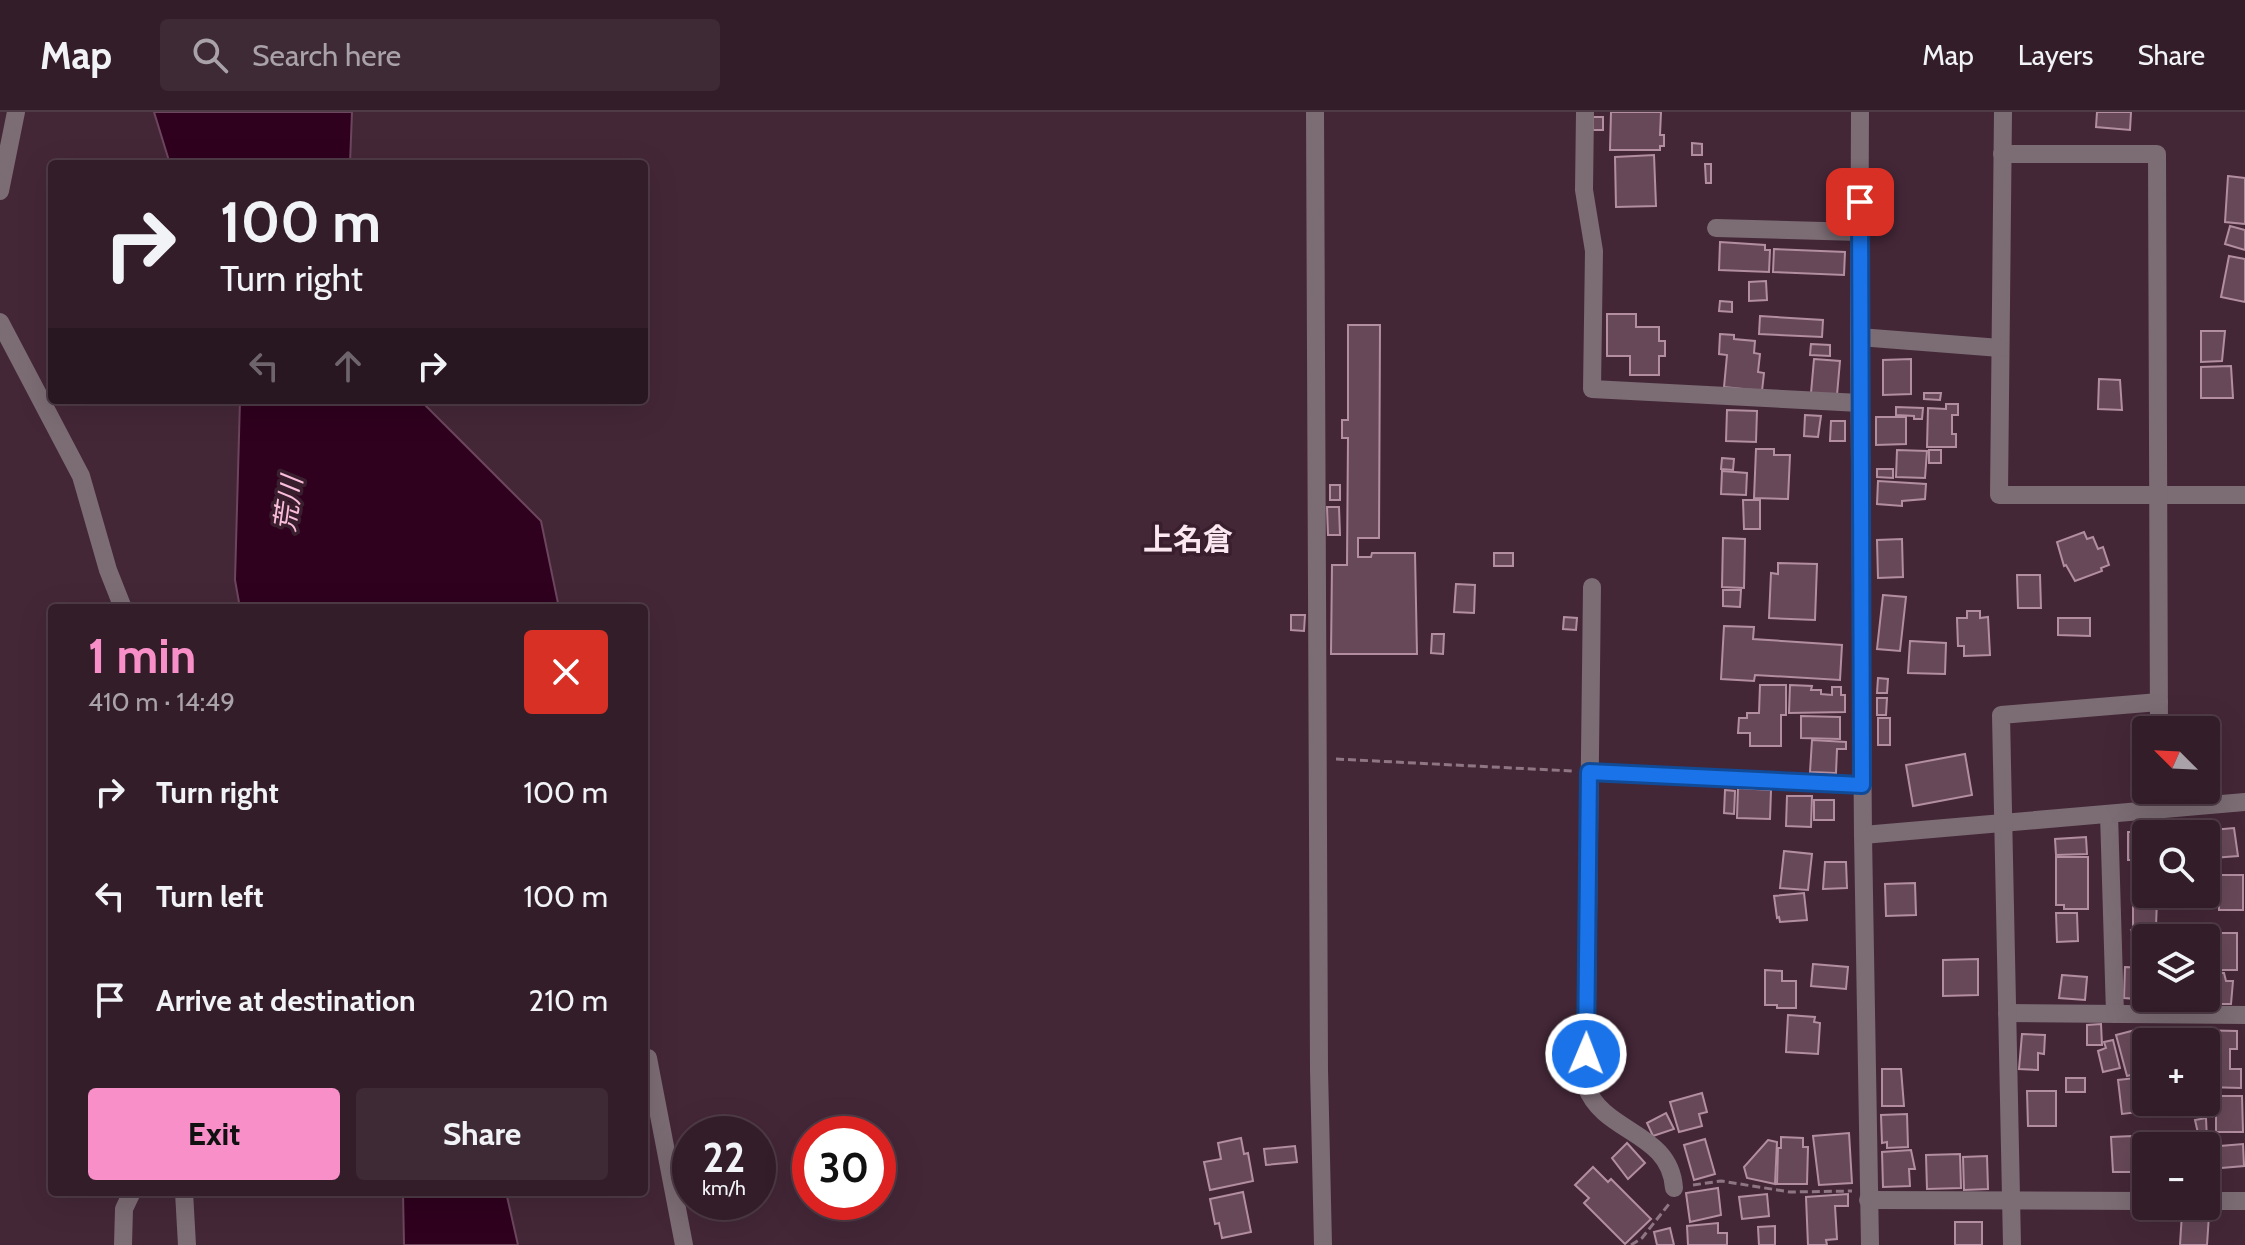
<!DOCTYPE html>
<meta charset="utf-8">
<style>
body{margin:0;font-family:Cabin,"Noto Sans JP",sans-serif;background:#3e2a35;color:#f1f3f6;height:100vh;display:flex;flex-direction:column;font-size:30px;white-space:nowrap}
*{box-sizing:border-box;margin:0}
p{font-size:26px;color:#a9a2a8}
.icon{flex:none;width:44px;height:44px;fill:none;stroke:currentColor;stroke-width:2;stroke-linecap:round;stroke-linejoin:round}
.map{position:relative;flex:1;overflow:hidden}
.drawer{position:absolute;left:48px;top:492px;width:600px;height:592px;display:flex;flex-direction:column;background:#331d29;border-radius:8px;box-shadow:0 8px 32px #0002,0 0 0 2px #4e3b46}
.drawer>*{flex:none}
.hud{position:absolute;left:48px;top:48px;width:600px;height:244px;border-radius:8px;box-shadow:0 8px 32px #0002,0 0 0 2px #4e3b46;background:#331d29;color:#f1f3f6;overflow:hidden}
.needle{width:52px;rotate:294deg}
.tools{position:absolute;left:2132px;top:604px;display:grid;gap:16px}
.tools a{display:grid;place-items:center;width:88px;height:88px;border-radius:8px;background:#331d29;box-shadow:0 8px 32px #0002,0 0 0 2px #4e3b46;font-size:40px}
.speed{position:absolute;left:672px;top:1004px;display:flex;gap:16px;font-size:40px;font-weight:700;text-align:center}
.speed>*{display:grid;place-content:center;width:104px;height:104px;border-radius:50%;background:#331d29;box-shadow:0 8px 32px #0002,0 0 0 2px #4e3b46;line-height:1}
.speed small{font-size:20px;font-weight:400}
.speed .limit{border:12px solid #d22;background:#fff;color:#111}
.pin{position:absolute;display:grid;place-items:center;width:68px;height:68px;color:#fff;margin:-34px;border-radius:16px;box-shadow:0 4px 12px #0006}
.me{position:absolute;width:88px;margin:-44px;rotate:1deg;stroke-linejoin:round;filter:drop-shadow(0 0 6px #0008)}
.turn{display:flex;align-items:center;gap:28px;height:168px;padding:0 40px;font-size:36px}
.turn .icon{width:104px;height:104px;stroke-width:2.5}
.turn b{display:block;font-size:56px;line-height:68px}
.lanes{display:flex;align-items:center;height:76px;padding:0 40px;background:#0003;justify-content:center;gap:40px;direction:ltr}
.lanes .off{opacity:.35}
.round{display:grid;place-items:center;flex:none;width:84px;height:84px;border-radius:8px;background:#3e2a35}
.head{display:flex;align-items:center;justify-content:space-between;height:136px;padding:0 40px}
h1{font-size:48px;font-weight:800;line-height:60px;color:#f98fc9}
.cta{display:flex;gap:16px;margin-top:auto;padding:16px 40px}
.cta a{flex:1;height:92px;border-radius:8px;background:#f98fc9;color:#111;font-size:32px;font-weight:800;line-height:92px;text-align:center}
.cta a+a{background:#3e2a35;color:#f1f3f6}
ul{padding:0;list-style:none}
li{display:flex;align-items:center;gap:24px;height:104px;padding:0 40px}
li div{flex:1}
li b{display:block;font-size:30px}
li em{font-style:normal}
header{display:flex;align-items:center;gap:48px;box-sizing:border-box;height:112px;padding:0 40px;background:#331d29;border-bottom:2px solid #4e3b46}
header strong{font-size:38px}
nav{display:flex;gap:44px;margin-inline-start:auto;font-size:28px}
.search{width:560px;height:72px;background:#3e2a35;display:flex;align-items:center;gap:20px;box-sizing:border-box;padding:0 28px;border-radius:8px;color:#a9a2a8;font-size:30px}
.map>svg:first-child{display:block}
.water{fill:#2f011e;stroke:#6c465d;stroke-width:2}
.building{fill:#674858;stroke:#b28ea0;stroke-width:2}
.lines{fill:none;stroke-linecap:round;stroke-linejoin:round}
.path{stroke:#8f7683;stroke-width:3;stroke-dasharray:8 4;stroke-linecap:butt}
.minor{stroke:#7c6c74;stroke-width:18}
.route-casing{stroke:#114b97;stroke-width:20}
.route{stroke:#1a73e8;stroke-width:14}
.labels{text-anchor:middle;stroke-width:7;stroke-linejoin:round;paint-order:stroke}
.water-label{font-size:28px;font-style:italic;fill:#fabddc;stroke:#391e2d}
.quarter-label{font-size:30px;font-weight:bold;fill:#fae7f0;stroke:#391e2d}
</style>
<header>
<strong>Map</strong>
<div class="search"><svg class="icon" aria-label="search" viewBox="0 0 24 24"><circle cx="10" cy="10" r="6"/><path d="M15 15l6 6"/></svg>Search here</div>
<nav><a>Map</a><a>Layers</a><a>Share</a></nav>
</header>
<div class="map">
<svg width="2245" height="1133" viewBox="0 0 2245 1133">
<rect width="100%" height="100%" fill="#442737"/>
<g class="water">
<path d="M154,0h198l-2,52h-180z"/>
<path d="M240,288h180l121,121 18,87h-319l-5,-28z"/>
<path d="M403,1080h103l12,53h-114z"/>
</g>
<g class="building">
<path d="M1611,0h50l-1,23h4v11h-4v4h-50z"/>
<path d="M2097,0h34l-1,18 -34,-3z"/>
<rect x="1593" y="5" width="10" height="13"/>
<path d="M1692,31l10,1v11h-10z"/>
<path d="M1654,43l2,51 -40,1 -1,-50z"/>
<path d="M1705,52h6v19h-5z"/>
<path d="M2228,64l17,2v46l-20,-2z"/>
<path d="M2230,114l15,4v20l-20,-6z"/>
<path d="M1720,130l45,3v5h5l-1,22 -50,-2z"/>
<path d="M1774,137l71,3 -1,23 -71,-3z"/>
<path d="M2229,144l16,3v43l-24,-5z"/>
<path d="M1766,169l1,19 -18,1v-19z"/>
<path d="M1720,189l12,1v10l-13,-1z"/>
<path d="M1607,202h29v13h23v14h6v15h-6v19h-29v-19h-23z"/>
<path d="M1760,204l63,4 -1,17 -63,-3z"/>
<path d="M1348,213h32l-1,213h-21v19h13l1,-4h43l2,101h-86l1,-89h15l1,-127h-6v-18h6z"/>
<path d="M2201,219h24l-3,30 -21,1z"/>
<path d="M1720,222l14,1v4l21,2 -1,12 6,1 -2,18 6,1 -2,18 -38,-4 3,-32 -8,-1z"/>
<path d="M1811,232l19,1v11l-20,-1z"/>
<path d="M1814,247l26,2 -3,34 -26,-2z"/>
<path d="M1911,247v35l-28,1v-35z"/>
<path d="M2231,254l2,32h-32v-31z"/>
<path d="M2099,267l21,1 2,30 -24,-1z"/>
<path d="M1924,281h17l-1,7 -16,-1z"/>
<path d="M1946,292h12v11h-6v19h4v13h-29l1,-39 18,1z"/>
<path d="M1896,295l27,1 -1,11h-8v-3l-18,-1z"/>
<path d="M1727,298l30,1 -1,31 -30,-1z"/>
<path d="M1805,303l16,1 -3,21 -14,-1z"/>
<path d="M1876,305h30v27l-30,1z"/>
<path d="M1831,309h14v20h-15z"/>
<path d="M1756,337h18v6h16l-2,44 -34,-1z"/>
<path d="M1897,338l30,1 -2,27 -29,-1z"/>
<rect x="1929" y="338" width="12" height="13"/>
<path d="M1722,346l12,1 -1,11 -12,-1z"/>
<path d="M1877,357h16v9l-16,-1z"/>
<path d="M1722,359l25,2 -1,22 -25,-1z"/>
<path d="M1878,369l48,3 -1,15 -23,2v5l-25,-2z"/>
<rect x="1330" y="373" width="10" height="15"/>
<path d="M1743,388h17v29h-16z"/>
<path d="M1327,395h12l1,28h-12z"/>
<path d="M2084,420l3,7 6,-2 5,12 5,-2 6,18 -8,3 1,3 -27,10 -9,-16 -2,1 -7,-24z"/>
<path d="M1723,426l22,1 -1,49 -22,-1z"/>
<path d="M1902,427l1,38 -25,1 -1,-38z"/>
<rect x="1494" y="441" width="19" height="13"/>
<path d="M1778,451l39,1 -2,56 -46,-2 2,-45 7,1z"/>
<path d="M2017,463h23l1,33h-23z"/>
<path d="M1456,472l19,1 -1,28 -20,-1z"/>
<path d="M1723,478h18l-1,17 -17,-1z"/>
<path d="M1883,483l23,2 -6,54 -23,-2z"/>
<path d="M1967,499h13v7l8,-1 2,38 -26,1v-10h-6l-1,-28h10z"/>
<path d="M1291,503h14l-1,16 -13,-1z"/>
<path d="M1564,505l13,1 -1,12 -13,-1z"/>
<path d="M2058,506h32v18l-32,-1z"/>
<path d="M1724,514l30,1 -1,12 89,6 -2,35 -85,-5 -1,6 -33,-2z"/>
<path d="M1432,522h12l-1,20 -12,-1z"/>
<path d="M1910,529l36,2 -1,31 -37,-1z"/>
<path d="M1878,566l10,1 -1,14h-10z"/>
<path d="M1760,573h26v30h-5v31h-31v-13h-12l1,-15h8v-5h12z"/>
<path d="M1790,573l22,1 -1,4h10v4l11,1v-8h9v8h4v17l-56,1z"/>
<path d="M1877,586h10l-1,17h-9z"/>
<path d="M1801,604l39,1v22l-39,-1z"/>
<rect x="1878" y="606" width="12" height="27"/>
<path d="M1812,628l34,2v7h-9l-1,24 -26,-1z"/>
<path d="M1965,642l7,41 -59,11 -7,-41z"/>
<path d="M1738,676l33,2 -1,29 -33,-1z"/>
<path d="M1725,678l10,1 -1,23 -10,-1z"/>
<path d="M1787,684h25l-1,31 -25,-1z"/>
<rect x="1814" y="688" width="20" height="20"/>
<path d="M2234,716l4,28 -25,2 -1,-28z"/>
<path d="M2128,720h39v2h-21v26h-18z"/>
<path d="M2086,725l1,17 -31,1 -1,-16z"/>
<path d="M1784,739l28,3 -4,36 -28,-2z"/>
<path d="M2056,745h32v52h-24v-4h-8z"/>
<path d="M1825,750h21l1,26 -24,1z"/>
<rect x="2133" y="750" width="13" height="30"/>
<path d="M2218,763h25v35h-24z"/>
<path d="M1915,771l1,32 -30,1 -1,-32z"/>
<path d="M1804,781l3,27 -27,2 -1,-5 -2,1 -3,-22z"/>
<path d="M2133,786l24,1 -1,28 -23,-1z"/>
<path d="M2056,801h21l1,28 -21,1z"/>
<path d="M2152,817v9h-6v23l-13,1 -2,-32z"/>
<path d="M2210,821h27v37h-29z"/>
<path d="M1978,847v36l-35,1v-36z"/>
<path d="M1813,852l35,3 -2,22 -35,-3z"/>
<path d="M2125,855l21,1v30l3,2 -25,-2z"/>
<path d="M1765,858l17,1v10h14v27h-19v-3h-12z"/>
<path d="M2206,860l18,1 2,8h7l-2,23h-20v-15h-5z"/>
<path d="M2062,863l25,2 -2,23 -26,-2z"/>
<path d="M1788,903l27,2 -1,5 6,1 -2,31 -32,-2z"/>
<path d="M2101,912l1,21h-15v-20z"/>
<path d="M2143,916l2,10 4,-1 1,5h-4v34l-7,2 -1,-5 -11,3 -11,-41z"/>
<path d="M2194,918l43,1v18h-7v20h11v19l-35,-1v-45h-12z"/>
<path d="M2022,922l23,1 -1,19 -6,-1v17l-19,-1z"/>
<path d="M2113,928l7,28 -17,4 -5,-21 8,-3 -2,-6z"/>
<path d="M1882,957h19l3,37h-22z"/>
<rect x="2066" y="966" width="19" height="14"/>
<path d="M2135,966v3l8,-1 3,28 -8,1 1,3 -17,2 -4,-34z"/>
<path d="M2027,979h29v35h-28z"/>
<path d="M2206,980l7,1 -1,24 -17,-1 1,-14h10z"/>
<path d="M1702,981l5,19 -8,2 3,12 -23,6 -9,-30z"/>
<path d="M2216,984h26l1,36h-27z"/>
<path d="M1666,1001l8,16 -21,7 -6,-13z"/>
<path d="M1907,1002l1,33 -21,1v-6l-5,1 -1,-28z"/>
<path d="M2206,1006l1,22 -7,2 -5,-22z"/>
<path d="M1849,1021l3,50 -33,2 -6,-49z"/>
<path d="M2132,1024l1,11h2l-2,25h-20l-2,-35z"/>
<path d="M1781,1025l22,1v9h5l-1,37h-30l1,-36h3z"/>
<path d="M1241,1026l3,16 4,-1 5,28 -43,9 -6,-28 17,-3 -3,-16z"/>
<path d="M2144,1026h25v8h-23v28z"/>
<path d="M1705,1027l10,35 -21,6 -10,-35z"/>
<path d="M1768,1028l9,2 -2,42 -28,-6 -3,-11z"/>
<path d="M1627,1031l18,20 -17,16 -16,-21z"/>
<path d="M2243,1032l1,22 -34,3 -2,-22z"/>
<path d="M1295,1034l2,16 -31,3 -2,-16z"/>
<path d="M1911,1038l4,19h-6l1,17 -27,1 -1,-35z"/>
<path d="M1960,1042l1,34 -34,1 -1,-34z"/>
<path d="M1987,1044l1,33 -24,1 -1,-33z"/>
<path d="M1593,1055l15,15 3,-3 40,40 -26,25 -41,-41 5,-5 -14,-13z"/>
<path d="M1718,1076l3,27 -31,7 -4,-29z"/>
<path d="M1243,1080l8,40 -29,6 -3,-15 -4,1 -5,-25z"/>
<path d="M1767,1082l2,22 -27,3 -3,-22z"/>
<path d="M1848,1082v12h-13l2,33 -11,1 1,5h-19l-2,-48z"/>
<path d="M2182,1101l27,2 -2,30h-27z"/>
<rect x="1955" y="1110" width="27" height="23"/>
<path d="M1718,1111v10h9v12h-39l-1,-19z"/>
<path d="M1775,1114v19h-16l-1,-18z"/>
<path d="M1670,1116l4,17h-17l-3,-13z"/>
</g>
<g class="lines">
<g class="path">
<path d="M1336,647l236,12"/>
<path d="M1693,1073l28,-4 69,11 62,-1"/>
<path d="M1631,1133l11,-7 27,-34"/>
</g>
<g class="minor">
<path d="M1315,0l4,958 4,175"/>
<path d="M1585,0l-1,78 10,61 -2,138 268,14"/>
<path d="M1860,0l-1,225 4,498 7,410"/>
<path d="M2003,0l-4,383h246"/>
<path d="M2002,42h155l2,576"/>
<path d="M0,79l16,-79"/>
<path d="M1716,116l144,4"/>
<path d="M0,210l81,154 27,94 15,38"/>
<path d="M1859,225l141,11"/>
<path d="M1592,475l-6,499c17,48 84,45 88,102"/>
<path d="M1589,660l273,13"/>
<path d="M2109,702l6,200"/>
<path d="M1863,723l382,-33"/>
<path d="M2007,901l238,2"/>
<path d="M648,946l36,187"/>
<path d="M184,1080l3,53"/>
<path d="M1868,1088l278,1"/>
<path d="M2206,1089h39"/>
<path d="M123,1133l1,-36 8,-17"/>
<path d="M2012,1133l-11,-530 158,-13"/>
</g>
</g>
<g class="lines">
<g class="route-casing">
<path id="route" d="M1586,942l3,-282 273,13 -2,-583"/>
</g>
<use href="#route" class="route"/>
</g>
<g class="labels">
<g class="water-label">
<text transform="translate(288 392) rotate(-82)" y="10">荒川</text>
</g>
<g class="quarter-label">
<text x="1188" y="438">上名倉</text>
</g>
</g>
</svg>
<div class="tools">
<a><svg class="needle" viewBox="-14 -14 28 28"><path d="M0-13l5 13h-10z" fill="#e53935"/><path d="M0 13l5-13h-10z" fill="#a9a2a8"/></svg></a>
<a><svg class="icon" aria-label="search" viewBox="0 0 24 24"><circle cx="10" cy="10" r="6"/><path d="M15 15l6 6"/></svg></a>
<a><svg class="icon" aria-label="layers" viewBox="0 0 24 24"><path d="M12 4l9 5-9 5-9-5zM3 14l9 5 9-5"/></svg></a>
<a>+</a>
<a>−</a>
</div>
<div class="speed"><div>22<small>km/h</small></div><div class="limit">30</div></div>
<div class="pin" style="left:1860px;top:90px;background:#d93025"><svg class="icon" aria-label="arrive" viewBox="0 0 24 24"><path d="M6 21V4h12l-3 4 3 4H6"/></svg></div>
<svg class="me" style="left:1586px;top:942px" viewBox="-20 -20 40 40"><circle r="17" fill="#1a73e8" stroke="#fff" stroke-width="3"/><path d="M0-11L8 9 0 5-8 9z" fill="#fff"/></svg>
<div class="hud">
<div class="turn"><svg class="icon" aria-label="right" viewBox="0 0 24 24"><path d="M7 20v-9h11M14 6l5 5-5 5"/></svg><div><b>100 m</b>Turn right</div></div>
<div class="lanes"><svg class="icon off" aria-label="left" viewBox="0 0 24 24"><path d="M17 20v-9H6M10 6l-5 5 5 5"/></svg><svg class="icon off" aria-label="ahead" viewBox="0 0 24 24"><path d="M12 20V5M6 11l6-6 6 6"/></svg><svg class="icon" aria-label="right" viewBox="0 0 24 24"><path d="M7 20v-9h11M14 6l5 5-5 5"/></svg></div>
</div>
<section class="drawer">
<div class="head"><div><h1>1 min</h1><p>410 m · 14:49</p></div><a class="round" style="background:#d93025;color:#fff"><svg class="icon" aria-label="close" viewBox="0 0 24 24"><path d="M6 6l12 12M18 6L6 18"/></svg></a></div>
<ul>
<li><svg class="icon" aria-label="right" viewBox="0 0 24 24"><path d="M7 20v-9h11M14 6l5 5-5 5"/></svg><div><b>Turn right</b></div><em>100 m</em></li>
<li><svg class="icon" aria-label="left" viewBox="0 0 24 24"><path d="M17 20v-9H6M10 6l-5 5 5 5"/></svg><div><b>Turn left</b></div><em>100 m</em></li>
<li><svg class="icon" aria-label="arrive" viewBox="0 0 24 24"><path d="M6 21V4h12l-3 4 3 4H6"/></svg><div><b>Arrive at destination</b></div><em>210 m</em></li>
</ul>
<div class="cta"><a>Exit</a><a>Share</a></div>
</section>
</div>
